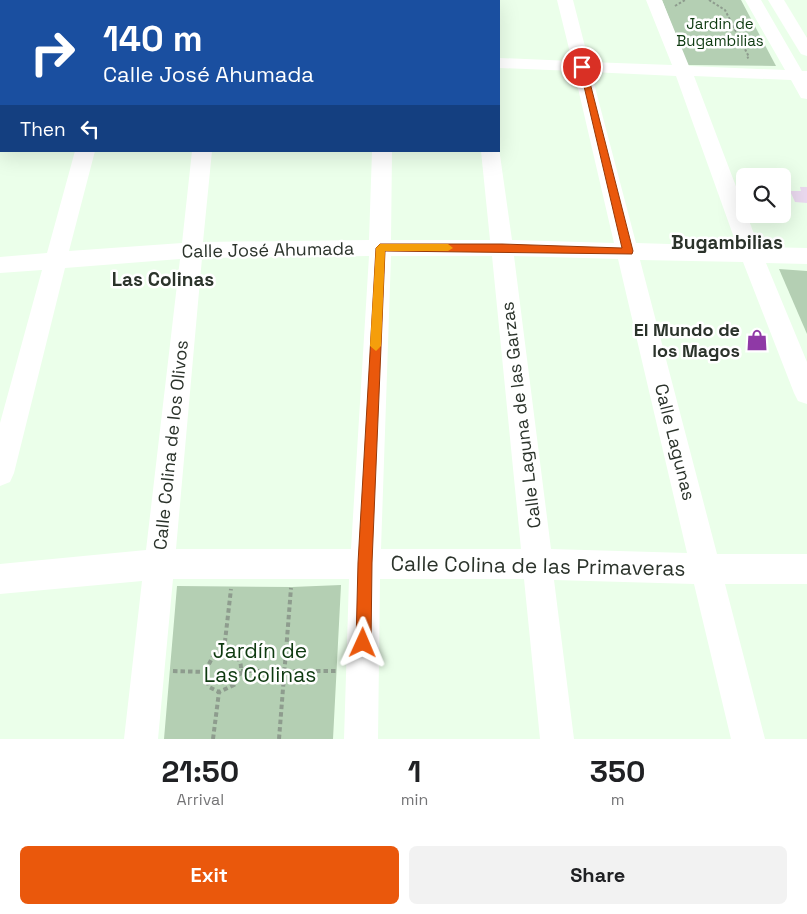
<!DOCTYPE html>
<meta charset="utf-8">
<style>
body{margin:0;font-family:"Space Grotesk",sans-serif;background:#f2f2f2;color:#202124;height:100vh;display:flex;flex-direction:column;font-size:19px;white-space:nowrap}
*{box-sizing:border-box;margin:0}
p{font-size:16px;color:#757577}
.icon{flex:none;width:28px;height:28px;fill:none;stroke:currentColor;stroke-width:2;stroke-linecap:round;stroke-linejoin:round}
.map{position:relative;height:739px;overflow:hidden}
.sheet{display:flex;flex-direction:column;background:#fff;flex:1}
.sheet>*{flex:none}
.banner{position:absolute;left:0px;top:0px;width:500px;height:152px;box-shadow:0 5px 20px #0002;background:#1a4fa0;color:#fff;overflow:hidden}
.fabs{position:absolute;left:736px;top:168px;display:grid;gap:10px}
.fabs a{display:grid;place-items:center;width:55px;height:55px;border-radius:8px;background:#fff;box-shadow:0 5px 20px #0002;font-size:25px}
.pin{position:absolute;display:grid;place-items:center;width:42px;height:42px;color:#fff;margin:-21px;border:2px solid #fff;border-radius:50%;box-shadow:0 1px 5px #0007}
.me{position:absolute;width:55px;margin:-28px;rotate:1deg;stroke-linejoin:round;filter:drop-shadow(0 0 4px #0008)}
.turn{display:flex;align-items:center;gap:18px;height:105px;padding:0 20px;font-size:22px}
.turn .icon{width:65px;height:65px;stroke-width:2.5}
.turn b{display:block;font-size:35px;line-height:42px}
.then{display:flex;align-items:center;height:48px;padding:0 20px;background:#0003;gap:10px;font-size:19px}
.eta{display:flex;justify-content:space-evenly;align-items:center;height:85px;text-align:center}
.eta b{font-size:30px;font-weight:600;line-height:35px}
.action{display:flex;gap:10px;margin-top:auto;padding:10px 20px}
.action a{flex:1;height:58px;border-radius:8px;background:#ea580c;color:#fff;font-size:20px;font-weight:600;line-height:58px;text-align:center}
.action a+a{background:#f2f2f2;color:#202124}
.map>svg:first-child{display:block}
.green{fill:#b4cfb3}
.building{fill:#ead9ef}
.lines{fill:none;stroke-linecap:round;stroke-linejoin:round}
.path-far1{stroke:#8e9c8e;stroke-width:2;stroke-dasharray:2.5 2;stroke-linecap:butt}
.path{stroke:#8e9c8e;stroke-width:4;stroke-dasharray:4.5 3;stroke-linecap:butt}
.minor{fill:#fff;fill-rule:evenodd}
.route{fill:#ea580c;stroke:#983908}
.slow{fill:#f59e0b}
.labels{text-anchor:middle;stroke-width:5;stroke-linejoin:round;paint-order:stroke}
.far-park-label{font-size:15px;fill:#0e3a10;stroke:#fff}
.street-label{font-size:18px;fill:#2b332b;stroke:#fff}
.poi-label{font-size:18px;font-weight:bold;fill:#2b332b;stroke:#fff;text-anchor:end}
.neighbourhood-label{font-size:19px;font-weight:bold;fill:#2b332b;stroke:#fff}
.near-street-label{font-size:21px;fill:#2b332b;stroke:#fff}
.near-park-label{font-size:21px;fill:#0e3a10;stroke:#fff}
</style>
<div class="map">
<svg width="807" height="739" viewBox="0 0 807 739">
<rect width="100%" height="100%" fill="#ebffea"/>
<g class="green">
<path d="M662,0h79l35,66 -89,-1z"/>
<path d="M779,269l28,2v63z"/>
<path d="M341,585l-8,154h-169l13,-153 115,1z"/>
</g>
<path class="building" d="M800,187h7v16l-12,-1 -5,-11h11z"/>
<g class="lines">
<g class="path-far1">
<path d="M709,0l16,10 24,47 -2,1"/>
<path d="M675,6l10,-6"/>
<path d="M734,26l14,1"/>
</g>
<g class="path">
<path d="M224,650c12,4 18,9 17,22l-7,13 -15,7 -10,-5 -4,-15 8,-16z"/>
<path d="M224,650l7,-61"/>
<path d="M173,671l32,1"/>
<path d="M241,671h95"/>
<path d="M213,739l6,-47"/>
<path d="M279,739l12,-151"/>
</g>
<g class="minor">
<path d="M34,0h16v1h-15z"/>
<path d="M210,0h16v1h-15z"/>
<path d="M377,0h16v1h-15z"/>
<path d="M465,0h16l1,1h-16z"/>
<path d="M557,0h16l16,62 83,3 -26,-65h16l27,66 96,4 -40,-70h16l41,71h5v28l-6,-1 -10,-18 -97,-4 65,171 48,1v16l-41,-1 41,99v42l-9,-3 -4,-8 -51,-131 -103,-2 77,294h90v30h-82l40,155h-34l-37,-155 -140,-4 20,159h-34l-16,-160h-144l-2,160h-34l5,-160h-176l-15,160h-34l18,-158 -142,13v-30l146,-14 34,-291 -115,9 -51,205 -4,9 -10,4v-63l42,-153 -42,3v-16l47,-4 28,-102h20l-26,100 113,-8 10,-92h20l-9,91 166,-2 3,-89h20l-1,89h99l-9,-89h18v-3l13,92 102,3 -40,-172 -75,-3v-10l73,3zM591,72l85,4 61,170 -101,-3zM369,256l-18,293h-175l26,-291zM391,256h101l29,293h-140zM514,256l104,3 69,294 -136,-4z"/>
<path d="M768,0h16l23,38v18l-6,-2 -2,-3z"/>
</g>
</g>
<path class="route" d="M579,65l7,2 47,184 -1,3 -247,-3 -13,312 -1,80 -3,5 -5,2 -5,-2 -2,-5 2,-80 18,-315 4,-4h122l120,4z"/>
<path class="slow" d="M380,244h68l5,4 -5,3h-63l-4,95 -5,5 -6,-5 6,-98z"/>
<defs>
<g id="shop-bare" transform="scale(1.725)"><path d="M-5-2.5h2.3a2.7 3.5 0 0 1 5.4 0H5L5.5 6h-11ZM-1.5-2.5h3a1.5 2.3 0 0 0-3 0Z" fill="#8f39a6" stroke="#fff" stroke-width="2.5" paint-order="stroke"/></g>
</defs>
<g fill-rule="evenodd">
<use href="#shop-bare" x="757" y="340"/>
</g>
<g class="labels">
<g class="far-park-label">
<text x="720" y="29">Jardin de<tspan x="720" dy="17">Bugambilias</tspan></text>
</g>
<g class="street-label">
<text transform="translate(268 250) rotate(-1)" y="6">Calle José Ahumada</text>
<text transform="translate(521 415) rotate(-97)" y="6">Calle Laguna de las Garzas</text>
<text transform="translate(675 442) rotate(76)" y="6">Calle Lagunas</text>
<text transform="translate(171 445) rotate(-84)" y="6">Calle Colina de los Olivos</text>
</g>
<g class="poi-label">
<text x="740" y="336">El Mundo de<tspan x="740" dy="21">los Magos</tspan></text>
</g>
<g class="neighbourhood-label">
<text x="727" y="249">Bugambilias</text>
<text x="163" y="286">Las Colinas</text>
</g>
<g class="near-street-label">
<text transform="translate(538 566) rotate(1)" y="7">Calle Colina de las Primaveras</text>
</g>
<g class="near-park-label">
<text x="260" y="658">Jardín de<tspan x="260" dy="24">Las Colinas</tspan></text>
</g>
</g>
</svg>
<div class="fabs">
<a><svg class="icon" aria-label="search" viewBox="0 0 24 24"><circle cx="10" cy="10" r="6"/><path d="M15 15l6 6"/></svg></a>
</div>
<div class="pin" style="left:582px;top:67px;background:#d93025"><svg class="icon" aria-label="arrive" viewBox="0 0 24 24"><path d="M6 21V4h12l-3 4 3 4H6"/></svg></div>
<svg class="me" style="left:363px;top:643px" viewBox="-20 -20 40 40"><path d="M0-17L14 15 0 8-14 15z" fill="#ea580c" stroke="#fff" stroke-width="4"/></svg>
<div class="banner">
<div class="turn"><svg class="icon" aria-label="right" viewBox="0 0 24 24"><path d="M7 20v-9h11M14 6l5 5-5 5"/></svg><div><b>140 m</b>Calle José Ahumada</div></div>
<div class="then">Then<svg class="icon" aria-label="left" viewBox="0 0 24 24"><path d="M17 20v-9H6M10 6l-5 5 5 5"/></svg></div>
</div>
</div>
<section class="sheet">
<div class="eta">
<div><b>21:50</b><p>Arrival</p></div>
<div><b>1</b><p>min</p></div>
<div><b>350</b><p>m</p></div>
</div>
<div class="action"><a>Exit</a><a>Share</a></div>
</section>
